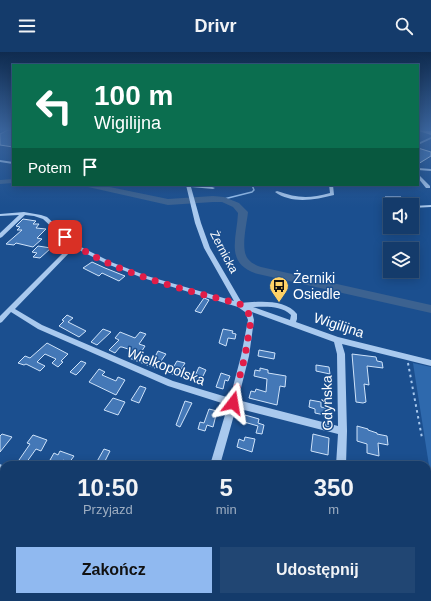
<!DOCTYPE html>
<html lang="pl">
<meta charset="utf-8">
<style>
body{margin:0;font-family:Arial,sans-serif;background:#214673;color:#f1f3f6;height:100vh;display:flex;flex-direction:column;font-size:15px;white-space:nowrap}
*{box-sizing:border-box;margin:0}
p{font-size:13px;color:#9dadc1}
.icon{flex:none;width:22px;height:22px;fill:none;stroke:currentColor;stroke-width:2;stroke-linecap:round;stroke-linejoin:round}
.map{position:relative;flex:1;overflow:hidden}
.side{position:absolute;left:0px;top:409px;width:431px;height:140px;display:flex;flex-direction:column;background:#143b6b;border-radius:12px 12px 0 0;box-shadow:0 2px 10px #0003,0 0 0 1px #33557e}
.side>*{flex:none}
.hud{position:absolute;left:12px;top:12px;width:407px;height:122px;border-radius:0px;box-shadow:0 2px 10px #0003,0 0 0 1px #33557e;background:#0b6e4f;color:#fff;overflow:hidden}
.tools{position:absolute;left:383px;top:146px;display:grid;gap:8px}
.tools a{display:grid;place-items:center;width:36px;height:36px;border-radius:0px;background:#143b6b;box-shadow:0 2px 10px #0003,0 0 0 1px #33557e;font-size:20px}
.pin{position:absolute;display:grid;place-items:center;width:34px;height:34px;color:#fff;margin:-17px;border-radius:8px;box-shadow:0 2px 6px #0006}
.me{position:absolute;width:44px;margin:-22px;rotate:14deg;stroke-linejoin:round;filter:drop-shadow(0 0 3px #0008)}
.turn{display:flex;align-items:center;gap:14px;height:84px;padding:0 16px;font-size:18px}
.turn .icon{width:52px;height:52px;stroke-width:2.5}
.turn b{display:block;font-size:28px;line-height:34px}
.then{display:flex;align-items:center;height:38px;padding:0 16px;background:#0003;gap:8px;font-size:15px}
.eta{display:flex;justify-content:space-evenly;align-items:center;height:68px;text-align:center}
.eta b{font-size:24px;font-weight:800;line-height:28px}
.action{display:flex;gap:8px;margin-top:auto;padding:8px 16px}
.action a{flex:1;height:46px;border-radius:0px;background:#90b9f0;color:#111;font-size:16px;font-weight:800;line-height:46px;text-align:center}
.action a+a{background:#214673;color:#f1f3f6}
header{display:flex;justify-content:space-between;align-items:center;height:52px;padding:0 16px;background:#143b6b;font-size:18px;font-weight:800}
.map>svg:first-child{display:block}
.green{fill:#2e69ad}
.lines{fill:none;stroke-linecap:round;stroke-linejoin:round}
.stream{stroke:#9cc4f0;stroke-width:1.5}
.river{fill:#3c6290;fill-rule:evenodd}
.building{fill:#4478b7;stroke:#cfe3fa}
.path{stroke:#a9c9ee;stroke-width:2;stroke-dasharray:2.5 3.5;stroke-linecap:butt}
.minor{fill:#a9c9ee;fill-rule:evenodd}
.major{fill:#f0f6ff;fill-rule:evenodd}
.route{stroke:#e11d48;stroke-width:7;stroke-dasharray:0 12.6}
.labels{text-anchor:middle;stroke-width:3;stroke-linejoin:round;paint-order:stroke}
.far-street-label{font-size:12px;fill:#fff;stroke:#1b4f8f}
.poi-label{font-size:14px;fill:#fff;stroke:#1b4f8f;text-anchor:start}
.street-label{font-size:14px;fill:#fff;stroke:#1b4f8f}
</style>
<header><svg class="icon" aria-label="menu" viewBox="0 0 24 24"><path d="M4 6h16M4 12h16M4 18h16"/></svg>Drivr<svg class="icon" aria-label="search" viewBox="0 0 24 24"><circle cx="10" cy="10" r="6"/><path d="M15 15l6 6"/></svg></header>
<div class="map">
<svg width="431" height="549" viewBox="0 0 431 549">
<rect width="100%" height="100%" fill="#1b4f8f"/>
<path class="green" d="M413,311l18,4v105h-1z"/>
<g class="lines">
<path class="stream" d="M220,148l32,-8 2,-2 -2,-5"/>
<g class="river">
<path d="M13,127v4l-13,1v-4z"/>
<path d="M84,133h16l68,14 45,-3 11,1 15,6 9,9c-1,12 -8,37 0,47 3,4 8,6 13,8l170,38v8l-173,-39c-34,-10 -21,-36 -20,-61l-5,-6 -11,-5h-9l-45,3 -80,-18z"/>
</g>
</g>
<g class="building">
<path d="M8,78h5v17l-13,-2v-11z"/>
<path d="M418,96l13,4v4l-13,8z"/>
<path d="M385,145h16l5,6 -15,1z"/>
<path d="M23,167l13,2 -3,3h6l-3,4 10,1 -9,9 5,1 -9,8 -17,-4 -2,2 -8,-1 16,-14h-5l3,-3 -4,-1z"/>
<path d="M38,194l13,2 -11,10 -7,-1 4,-4 -5,-1z"/>
<path d="M92,210l13,6 20,8 -6,5 -17,-8 -3,3 -16,-8z"/>
<path d="M204,246l5,2 -8,13 -6,-2z"/>
<path d="M67,263l6,3 -5,4 18,9 -7,6 -20,-11 5,-5 -2,-1z"/>
<path d="M103,277l8,3 -14,13 -6,-3z"/>
<path d="M223,277l10,2 -1,2 4,1 -1,5 -7,-1 -2,8 -7,-3z"/>
<path d="M120,280l15,6 5,-6 6,2 -7,10 6,2 -5,8 14,5 4,-8 8,3 -5,7 -1,-1 -5,8 -26,-10 5,-7 -12,-4h-2l-5,6 -6,-3 10,-10 -4,-2z"/>
<path d="M47,291l21,11 -7,7 2,1 -5,5 -6,-4 4,-4 -11,-5 -8,8 8,4 -5,5 -14,-7 -2,1 -6,-2 7,-7 5,2z"/>
<path d="M259,298l16,3 -1,6 -16,-3z"/>
<path d="M352,302l24,3 1,4 5,1 1,6 -16,-2 2,19 -5,-1 2,18 -3,1 -7,-1z"/>
<path d="M81,309l5,2 -6,8 -4,4 -6,-3z"/>
<path d="M177,309l8,2 -8,13 -7,-3z"/>
<path d="M316,313l13,2 1,7 -14,-3z"/>
<path d="M199,315l7,3 -6,12 -7,-2z"/>
<path d="M260,316l8,2v3l18,3 -1,11 -5,-1 -3,19 -28,-7 2,-7 4,1 1,-3 10,3 1,-13 -13,-3 1,-6 5,1z"/>
<path d="M99,317l6,3 -3,3 14,6 2,-4 7,3 -9,15 -27,-13z"/>
<path d="M221,321l9,3 -2,5 -3,-1 -2,9 -7,-2z"/>
<path d="M140,334l6,2 -7,15 -8,-3z"/>
<path d="M113,346l12,4 -7,13 -14,-5z"/>
<path d="M310,348l11,2v5l9,2 -1,7 -14,-3v-4l-6,-2z"/>
<path d="M185,349l7,2 -12,24 -4,-2z"/>
<path d="M209,357l8,2 -4,16 -6,-2 -2,6 -7,-2 2,-7 4,1z"/>
<path d="M245,363l14,4 -1,4 6,2 -2,9 -6,-1 2,-7 -14,-4z"/>
<path d="M357,374l11,3v1l9,3v1l10,2 1,9 -10,-2 1,13 -12,-3v-9l-10,-3z"/>
<path d="M2,382l10,3 -12,15v-16z"/>
<path d="M313,382l16,4 -1,17 -17,-4z"/>
<path d="M33,383l14,5 -6,11 -5,-2 -10,14 -7,-3 11,-16 -3,-1z"/>
<path d="M245,385l10,2 -3,13 -15,-5 2,-8 5,2z"/>
<path d="M104,397l6,2 -7,14h-8z"/>
<path d="M60,399l14,5 -5,7 -6,-3 -3,5h-9l3,-4 -4,-1 4,-7 4,2z"/>
</g>
<g class="lines">
<path class="path" d="M408,311l14,75"/>
<g class="minor">
<path d="M431,85v2l-13,6v-2z"/>
<path d="M0,108l13,2v2l-13,-2z"/>
<path d="M418,116l13,1v2l-13,-1z"/>
<path d="M418,122l12,12v2h-4l-8,-10z"/>
<path d="M186,133c9,0 21,-1 29,3l-2,1 -22,-2 10,36 9,25 32,55c17,-2 44,-4 55,11v5l-1,3 42,15 93,23v6l-89,-22 3,10 2,77 -1,34h-10l2,-31 -102,-26 -16,57h-10l18,-60 -60,-19 -130,-57 -27,-17 -9,10 -2,1v-7l67,-67 5,-3 -29,-27 -9,-3 -9,-1 -23,22 -2,1v-5l19,-18 -19,1v-2l24,-2 17,3 6,2 30,28 34,17 36,14 87,25 -30,-53 -9,-25zM75,196l32,16 36,14 95,29 7,5 3,8 -7,36 -11,42 -57,-17 -131,-56 -27,-16 56,-58zM253,255c13,0 27,-2 38,8l-1,5zM252,260l82,30 3,12 1,72 -100,-26 11,-44 5,-36z"/>
<path d="M329,133h4l1,10c-19,5 -43,9 -59,-3l2,-1c20,7 31,8 53,2z"/>
<path d="M431,153v2l-19,1v-2z"/>
<path d="M0,412l4,2v10l-4,-2z"/>
<path d="M168,545h12l-1,4h-12z"/>
<path d="M308,545h19l1,1v-1h12l-1,4h-29z"/>
</g>
<path class="major" d="M419,78l12,1v4l-12,-4z"/>
</g>
<linearGradient id="sky" x2="0" y2="1"><stop stop-color="#0f2b4f"/><stop offset="0.5" stop-color="#39639b"/><stop offset="1" stop-color="#39639b" stop-opacity="0"/></linearGradient>
<rect width="431" height="155" fill="url(#sky)"/>
<g class="lines">
<path class="route" d="M65,185c43,36 122,53 175,67l8,8 3,8 -6,36 -12,47"/>
</g>
<defs>
<g id="bus-pin" transform="scale(1)"><path d="M0 17L-7.5 6A9.5 9.5 0 1 1 7.5 6Z" fill="#ffd166" stroke="#1b4f8f"/><path d="M-5-6H5V4H4V6H2V4H-2V6H-4V4H-5ZM-3.5-4V0h7V-4ZM-3.5 1.2v1.5H-2V1.2ZM2 1.2v1.5H3.5V1.2Z" fill="#111"/></g>
</defs>
<g fill-rule="evenodd">
<use href="#bus-pin" x="279" y="234"/>
</g>
<g class="labels">
<g class="far-street-label">
<text transform="translate(224 200) rotate(62)" y="4">Żernicka</text>
</g>
<g class="poi-label">
<text x="293" y="231">Żerniki<tspan x="293" dy="16">Osiedle</tspan></text>
</g>
<g class="street-label">
<text transform="translate(339 273) rotate(18)" y="5">Wigilijna</text>
<text transform="translate(166 314) rotate(21)" y="5">Wielkopolska</text>
<text transform="translate(327 351) rotate(-91)" y="5">Gdyńska</text>
</g>
</g>
</svg>
<div class="tools">
<a><svg class="icon" aria-label="sound" viewBox="0 0 24 24"><path d="M4 9h4l5-4v14l-5-4H4zM17 9q2 3 0 6"/></svg></a>
<a><svg class="icon" aria-label="layers" viewBox="0 0 24 24"><path d="M12 4l9 5-9 5-9-5zM3 14l9 5 9-5"/></svg></a>
</div>
<div class="pin" style="left:65px;top:185px;background:#d93025"><svg class="icon" aria-label="arrive" viewBox="0 0 24 24"><path d="M6 21V4h12l-3 4 3 4H6"/></svg></div>
<svg class="me" style="left:233px;top:351px" viewBox="-20 -20 40 40"><path d="M0-17L14 15 0 8-14 15z" fill="#e11d48" stroke="#fff" stroke-width="4"/></svg>
<div class="hud">
<div class="turn"><svg class="icon" aria-label="left" viewBox="0 0 24 24"><path d="M17 20v-9H6M10 6l-5 5 5 5"/></svg><div><b>100 m</b>Wigilijna</div></div>
<div class="then">Potem<svg class="icon" aria-label="arrive" viewBox="0 0 24 24"><path d="M6 21V4h12l-3 4 3 4H6"/></svg></div>
</div>
<section class="side">
<div class="eta">
<div><b>10:50</b><p>Przyjazd</p></div>
<div><b>5</b><p>min</p></div>
<div><b>350</b><p>m</p></div>
</div>
<div class="action"><a>Zakończ</a><a>Udostępnij</a></div>
</section>
</div>
